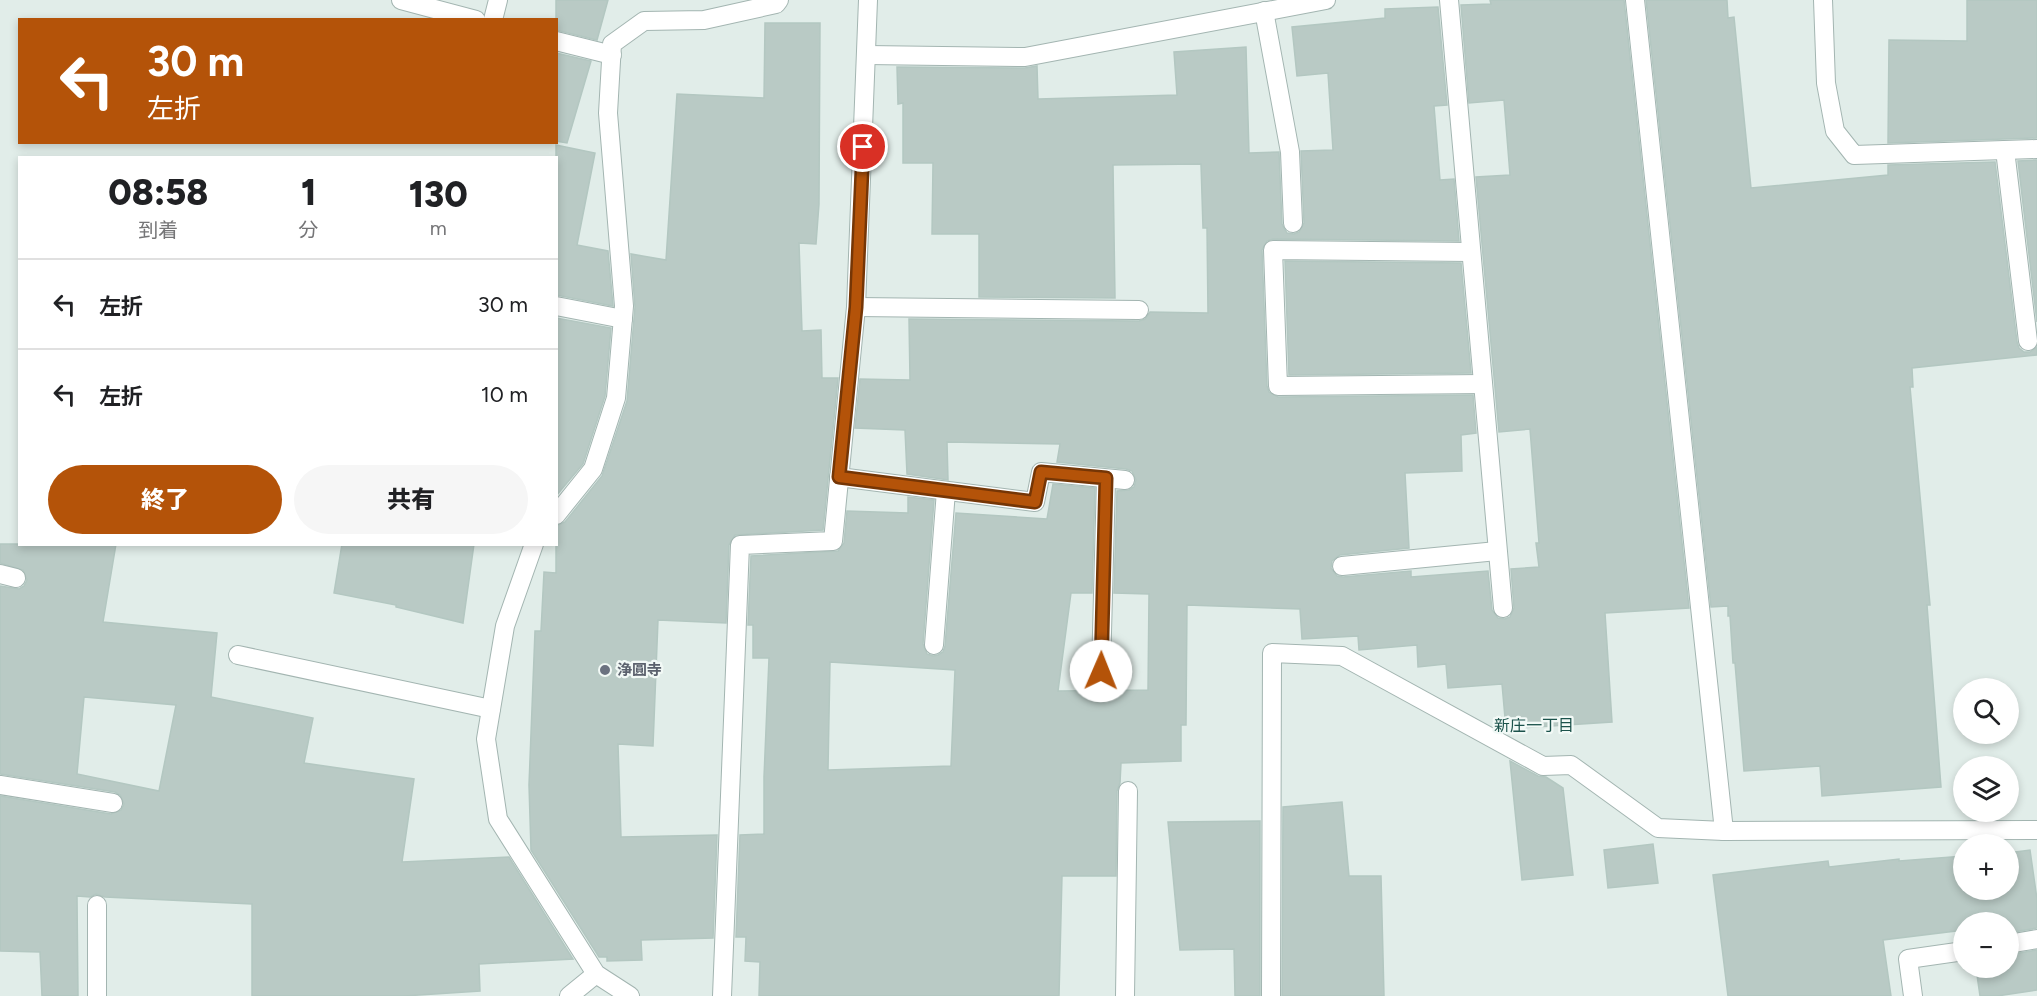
<!DOCTYPE html>
<html lang="ja">
<meta charset="utf-8">
<style>
body{margin:0;font-family:Figtree,"Noto Sans JP",sans-serif;background:#f6f6f6;color:#202124;height:100vh;display:flex;flex-direction:column;font-size:22px;white-space:nowrap}
*{box-sizing:border-box;margin:0}
p{font-size:20px;color:#757577}
.icon{flex:none;width:33px;height:33px;fill:none;stroke:currentColor;stroke-width:2;stroke-linecap:round;stroke-linejoin:round}
.map{position:relative;flex:1;overflow:hidden}
.sheet{position:absolute;left:18px;top:156px;width:540px;height:390px;display:flex;flex-direction:column;background:#fff;border-radius:0px;box-shadow:0 3px 9px #0003}
.sheet>*{flex:none}
.guide{position:absolute;left:18px;top:18px;width:540px;height:126px;border-radius:0px;box-shadow:0 3px 9px #0003;background:#b45309;color:#fff;overflow:hidden}
.tools{position:absolute;left:1953px;top:678px;display:grid;gap:12px}
.tools a{display:grid;place-items:center;width:66px;height:66px;border-radius:50%;background:#fff;box-shadow:0 3px 9px #0003;font-size:30px}
.pin{position:absolute;display:grid;place-items:center;width:51px;height:51px;color:#fff;margin:-26px;border:3px solid #fff;border-radius:50%;box-shadow:0 2px 6px #0007}
.me{position:absolute;width:66px;margin:-33px;rotate:1deg;stroke-linejoin:round;filter:drop-shadow(0 0 4px #0008)}
.turn{display:flex;align-items:center;gap:21px;height:126px;padding:0 30px;font-size:27px}
.turn .icon{width:78px;height:78px;stroke-width:2.5}
.turn b{display:block;font-size:42px;line-height:51px}
.eta{display:flex;justify-content:space-evenly;align-items:center;height:102px;text-align:center}
.eta b{font-size:36px;font-weight:800;line-height:42px}
.action{display:flex;gap:12px;margin-top:auto;padding:12px 30px}
.action a{flex:1;height:69px;border-radius:36px;background:#b45309;color:#fff;font-size:24px;font-weight:800;line-height:69px;text-align:center}
.action a+a{background:#f6f6f6;color:#202124}
ul{padding:0;list-style:none}
li{display:flex;align-items:center;gap:18px;height:90px;padding:0 30px;border-top:2px solid #e0e0e0}
li div{flex:1}
li b{display:block;font-size:22px}
li em{font-style:normal}
.map>svg:first-child{display:block}
.building{fill:#b9cac5;stroke:#b3c7c1;stroke-width:1.5;fill-rule:evenodd}
.lines{fill:none;stroke-linecap:round;stroke-linejoin:round}
.minor-casing{stroke:#a3b5b1;stroke-width:20}
.minor{stroke:#fff;stroke-width:18}
.route-casing{stroke:#753606;stroke-width:15}
.route{stroke:#b45309;stroke-width:10}
.worship-dot{fill:#6b7280;stroke:#f2f9f6;stroke-width:2}
.labels{text-anchor:middle;stroke-width:4.5;stroke-linejoin:round;paint-order:stroke}
.worship-label{font-size:15px;font-weight:bold;fill:#5b616d;stroke:#f2f9f6;text-anchor:start}
.neighbourhood-label{font-size:16px;fill:#1b524b;stroke:#f2f9f6}
</style>
<div class="map">
<svg width="2037" height="996" viewBox="0 0 2037 996">
<rect width="100%" height="100%" fill="#e1ede9"/>
<g class="building">
<path d="M556,0h52l-11,40 -41,-10z"/>
<path d="M1490,0h134l65,608 -84,5 7,109 -106,7 -4,-45 -54,4 -2,-24 -28,3 -1,-22 -58,5 -1,-14 -56,3 -2,-30 -113,-4 -1,120h-5v36l-60,2 -1,20 -3,8 -1,85h-54l-3,120h-300l1,-34 -15,-1 1,-24h-10l4,-102 24,-1v-57l5,-119h-16v-33h-5l3,-69 87,-5 6,-8 3,-32 61,2v-16l26,3 -11,144 4,10 6,2 5,-1 5,-3 2,-6 11,-133 91,6 6,-35 42,4 -3,105h-21l-13,98 90,-1 1,-96 -35,-1 3,-102 12,-1 5,-3 2,-7 -4,-9 -6,-2 -69,-7 3,-18 -113,-2 1,38 -41,-6 -2,-44 -50,-2 5,-49 50,1 -1,-61 230,2 6,-2 5,-7 58,1 -1,-85h-4l-2,-64 -88,1 2,133 -136,-1v-63h-47l1,-71h-30v-60l-5,1 -1,-37 128,1 12,-2 1,33 139,-4 -3,-43 72,-5 3,106 30,-1 3,72 5,9 7,1 5,-2 5,-9 -3,-72 32,-1 -5,-77 -31,3 -5,-49 93,-9v-9l53,-2 9,98 -13,1 6,74 14,-1 5,62 -186,-2 -6,2 -5,9 5,136 2,6 9,5 195,-2 3,38 -15,2 1,36 -57,2 4,75 -69,7 -8,6 -1,7 6,8 6,1 68,-6v6l77,-6 4,39 6,8 7,1 5,-2 4,-9 -3,-39 28,-2 -3,-24h3l-9,-114 -31,3 -23,-255 34,-2 -6,-75 -35,3 -8,-98 30,-1zM830,662l125,8 -4,96 -123,4z"/>
<path d="M1646,0h81l1,18 6,-1 17,171 137,-13v-10l107,-3 22,180 2,6 5,4h6l7,-5v8l-125,13 1,19h-3l20,218h-3l14,182 -119,9 -2,-30 -76,5 -9,-108h-2l-3,-47h-2v-10l-17,1z"/>
<path d="M1967,0h70v138l-149,5 1,-103 78,1z"/>
<path d="M765,23h55l-1,181 -3,40 -17,-1 3,88 19,-1 1,48h16l-15,152 -88,5 -6,10 -3,78 -68,-3 -5,126 -35,-2 3,93 96,-2 -4,103 -72,2 1,20 -35,1v-4h-8l-68,-107 -2,-65 6,-154h6l3,-59 12,1v-47l9,-4 37,-46 25,-75 8,-94 -4,-53 35,6 11,-166 87,4z"/>
<path d="M556,53l35,8 -24,82 -11,-2z"/>
<path d="M556,145l39,8 -18,92 31,6 5,55 -57,-11z"/>
<path d="M2037,160v162l-19,-161z"/>
<path d="M1285,261l176,2 10,110 -182,2z"/>
<path d="M556,318l55,10 -6,68 -22,68 -27,32z"/>
<path d="M0,544h116l-13,78 114,11 -6,64 102,21 -9,45 110,16 -12,83 107,-5 64,102 -94,5 1,27 -76,5h-152v-92l-147,-7 -9,-3 -6,3 -13,-1 1,100h-36l-2,-44 -40,-1v-155l111,18 10,-4 3,-6 -4,-9 -5,-3 -115,-18v-188l19,3 5,-3 3,-6 -4,-10 -23,-7zM84,697l92,8 -17,86 -82,-17z"/>
<path d="M342,544h132l-11,79 -67,-16v-2l-62,-12z"/>
<path d="M1510,761l28,15 8,1 17,11 10,87 -51,5z"/>
<path d="M1342,802l7,74h32l3,120h-102l1,-189z"/>
<path d="M1260,821v175h-25l-1,-47 -54,1 -12,-128z"/>
<path d="M1653,844l5,39 -50,5 -4,-38z"/>
<path d="M2030,850l7,49v29l-29,5v-11h-44v8l-81,10 8,56h-163l-15,-121 115,-14 1,6 70,-8v2l65,-5v34h44v-37z"/>
<path d="M2037,950v40l-40,6h-17l-4,-28h32v-13z"/>
</g>
<g class="lines">
<g class="minor-casing">
<g id="minor">
<path d="M401,0l75,20"/>
<path d="M1449,0l54,608"/>
<path d="M1635,0l89,831 313,-1"/>
<path d="M1823,0l3,83 9,48 19,24 183,-6"/>
<path d="M1264,11l26,141 3,71"/>
<path d="M493,20l5,-20"/>
<path d="M556,41l56,14"/>
<path d="M867,55l158,2 301,-57"/>
<path d="M2005,150l23,191"/>
<path d="M1471,252l-198,-2 5,136 205,-2"/>
<path d="M556,306l67,13"/>
<path d="M856,307l283,3"/>
<path d="M839,477l196,25 6,-30 84,8"/>
<path d="M556,515l37,-46 23,-71 8,-92 -16,-193 4,-69 32,-23 60,-1 72,-16 3,-4"/>
<path d="M534,544l-29,82 -19,113 12,80 98,155 34,22"/>
<path d="M1342,566l155,-15"/>
<path d="M0,574l16,4"/>
<path d="M934,645l12,-154"/>
<path d="M238,655l253,54"/>
<path d="M1101,671l5,-192"/>
<path d="M0,785l113,18"/>
<path d="M97,905v91"/>
<path d="M2008,944l29,-5"/>
<path d="M569,996l27,-22"/>
<path d="M722,996l18,-451 93,-4 23,-234 12,-307"/>
<path d="M1125,996l3,-205"/>
<path d="M1271,996l1,-343 70,3 201,110 28,-1 87,63 66,3"/>
<path d="M1913,996l-5,-37 56,-8"/>
</g>
</g>
<use href="#minor" class="minor"/>
</g>
<g class="lines">
<g class="route-casing">
<path id="route" d="M863,147l-7,160 -17,170 196,25 6,-30 65,6 -5,193"/>
</g>
<use href="#route" class="route"/>
</g>
<circle class="worship-dot" cx="605" cy="670" r="6"/>
<g class="labels">
<g class="worship-label">
<text x="617" y="675">浄圓寺</text>
</g>
<g class="neighbourhood-label">
<text x="1534" y="731">新庄一丁目</text>
</g>
</g>
</svg>
<div class="tools">
<a><svg class="icon" aria-label="search" viewBox="0 0 24 24"><circle cx="10" cy="10" r="6"/><path d="M15 15l6 6"/></svg></a>
<a><svg class="icon" aria-label="layers" viewBox="0 0 24 24"><path d="M12 4l9 5-9 5-9-5zM3 14l9 5 9-5"/></svg></a>
<a>+</a>
<a>−</a>
</div>
<div class="pin" style="left:863px;top:147px;background:#d93025"><svg class="icon" aria-label="arrive" viewBox="0 0 24 24"><path d="M6 21V4h12l-3 4 3 4H6"/></svg></div>
<svg class="me" style="left:1101px;top:671px" viewBox="-20 -20 40 40"><circle r="19" fill="#fff"/><path d="M0-13L10 11 0 6-10 11z" fill="#b45309"/></svg>
<div class="guide">
<div class="turn"><svg class="icon" aria-label="left" viewBox="0 0 24 24"><path d="M17 20v-9H6M10 6l-5 5 5 5"/></svg><div><b>30 m</b>左折</div></div>
</div>
<section class="sheet">
<div class="eta">
<div><b>08:58</b><p>到着</p></div>
<div><b>1</b><p>分</p></div>
<div><b>130</b><p>m</p></div>
</div>
<ul>
<li><svg class="icon" aria-label="left" viewBox="0 0 24 24"><path d="M17 20v-9H6M10 6l-5 5 5 5"/></svg><div><b>左折</b></div><em>30 m</em></li>
<li><svg class="icon" aria-label="left" viewBox="0 0 24 24"><path d="M17 20v-9H6M10 6l-5 5 5 5"/></svg><div><b>左折</b></div><em>10 m</em></li>
</ul>
<div class="action"><a>終了</a><a>共有</a></div>
</section>
</div>
